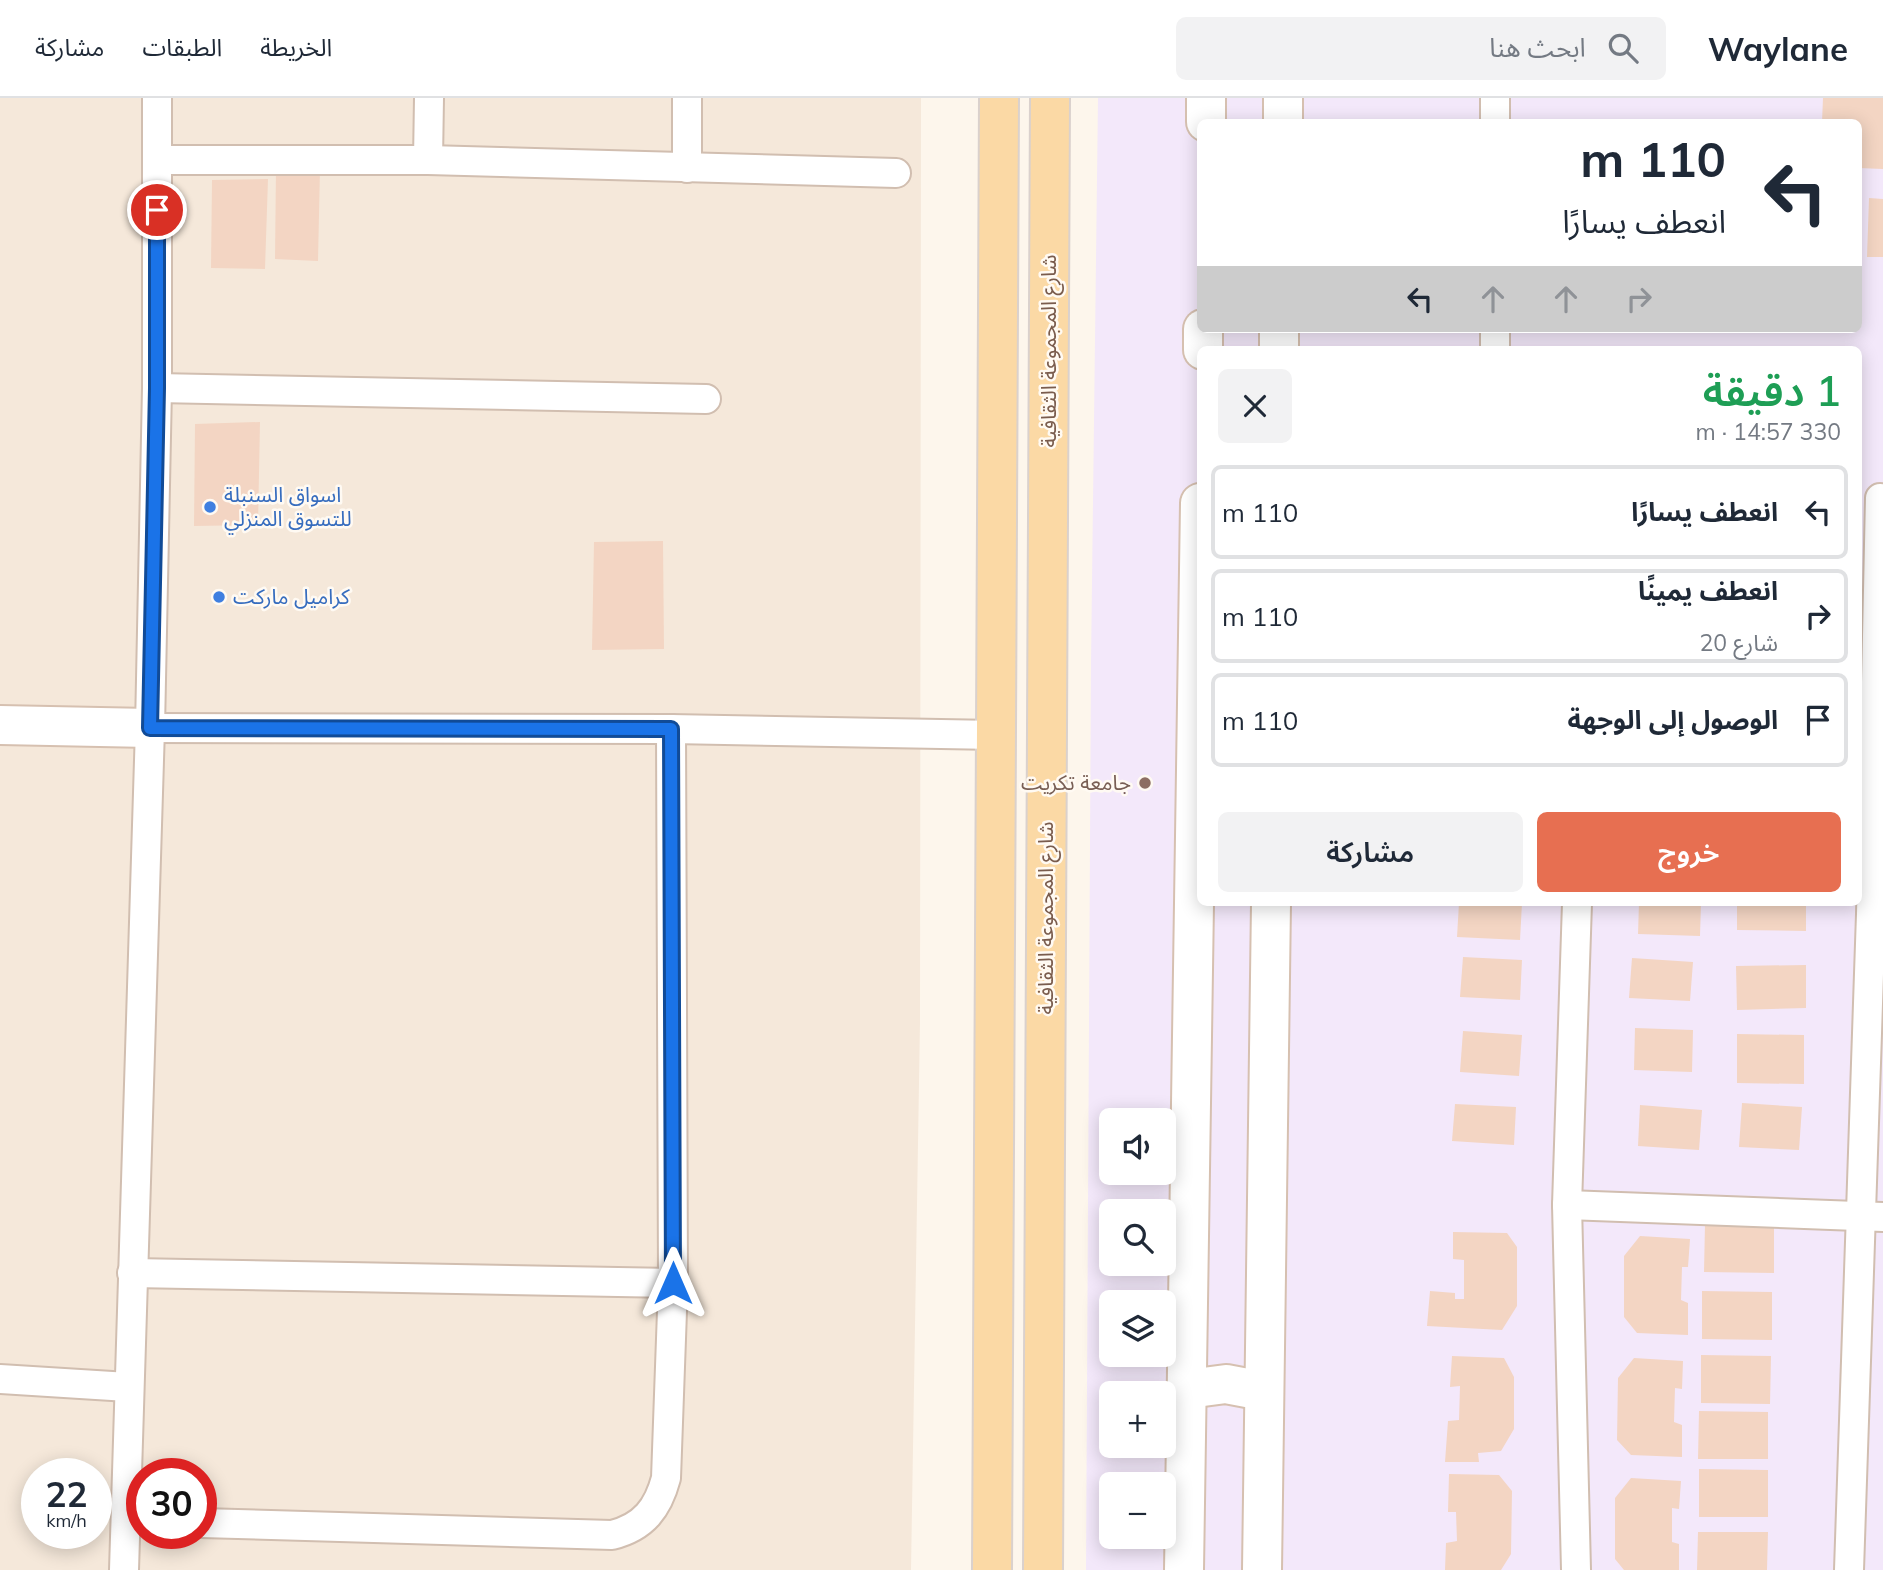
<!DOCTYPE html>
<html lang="ar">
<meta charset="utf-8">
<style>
body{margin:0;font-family:Mulish,"Noto Sans Arabic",sans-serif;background:#f2f2f3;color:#1f2937;direction:rtl;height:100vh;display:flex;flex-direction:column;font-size:26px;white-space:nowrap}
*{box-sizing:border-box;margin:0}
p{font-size:23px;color:#747a83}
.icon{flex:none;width:38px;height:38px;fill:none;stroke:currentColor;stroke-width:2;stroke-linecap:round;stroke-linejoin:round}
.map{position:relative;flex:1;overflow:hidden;direction:ltr}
.drawer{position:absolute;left:1197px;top:248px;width:665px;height:560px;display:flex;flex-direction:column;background:#fff;border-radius:10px;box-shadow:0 4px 18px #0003;direction:rtl}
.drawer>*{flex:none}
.top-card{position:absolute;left:1197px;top:21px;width:665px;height:214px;border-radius:10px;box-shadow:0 4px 18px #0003;direction:rtl;background:#fff;color:#1f2937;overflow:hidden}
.buttons{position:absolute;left:1099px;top:1010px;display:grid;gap:14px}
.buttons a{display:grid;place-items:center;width:77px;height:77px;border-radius:10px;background:#fff;box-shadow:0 4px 18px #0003;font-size:35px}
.speed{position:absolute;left:21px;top:1360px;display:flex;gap:14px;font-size:35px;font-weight:700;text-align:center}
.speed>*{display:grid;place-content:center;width:91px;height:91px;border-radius:50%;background:#fff;box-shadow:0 4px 18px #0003;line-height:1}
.speed small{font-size:18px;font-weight:400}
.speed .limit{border:10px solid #d22;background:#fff;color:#111}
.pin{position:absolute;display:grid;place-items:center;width:60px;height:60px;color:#fff;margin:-30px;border:4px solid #fff;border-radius:50%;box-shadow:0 2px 7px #0007}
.me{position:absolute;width:77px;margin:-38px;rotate:0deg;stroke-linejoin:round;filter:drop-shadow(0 0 5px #0008)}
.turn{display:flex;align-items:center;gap:24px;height:147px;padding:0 21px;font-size:32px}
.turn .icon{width:91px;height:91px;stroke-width:2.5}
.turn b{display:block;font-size:49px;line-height:60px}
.lanes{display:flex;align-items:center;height:66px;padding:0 21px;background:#0003;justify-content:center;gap:35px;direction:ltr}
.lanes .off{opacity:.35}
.round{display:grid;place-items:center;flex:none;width:74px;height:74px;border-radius:10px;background:#f2f2f3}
.summary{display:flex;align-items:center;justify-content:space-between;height:119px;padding:0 21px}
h1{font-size:42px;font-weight:600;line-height:52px;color:#1e9e55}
.cta{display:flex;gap:14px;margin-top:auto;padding:14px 21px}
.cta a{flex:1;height:80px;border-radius:10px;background:#e76f51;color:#fff;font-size:28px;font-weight:600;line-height:80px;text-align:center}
.cta a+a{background:#f2f2f3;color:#1f2937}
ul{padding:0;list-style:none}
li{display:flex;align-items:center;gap:21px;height:94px;margin:0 14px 10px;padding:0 7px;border:4px solid #e0e1e3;border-radius:10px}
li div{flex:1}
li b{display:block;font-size:26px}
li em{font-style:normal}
header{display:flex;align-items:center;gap:42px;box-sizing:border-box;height:98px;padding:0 35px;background:#fff;border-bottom:2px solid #e0e1e3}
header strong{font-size:33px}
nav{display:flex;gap:38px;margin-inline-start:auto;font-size:24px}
.search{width:490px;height:63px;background:#f2f2f3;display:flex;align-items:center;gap:18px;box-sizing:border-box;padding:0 24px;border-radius:10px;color:#747a83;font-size:26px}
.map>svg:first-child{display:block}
.residential{fill:#f5e8da;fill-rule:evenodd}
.education{fill:#f3e8fa;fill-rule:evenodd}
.building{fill:#f3d5c3}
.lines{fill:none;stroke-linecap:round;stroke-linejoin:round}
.street-casing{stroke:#d1beb0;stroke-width:32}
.secondary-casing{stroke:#d6c0b0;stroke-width:42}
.primary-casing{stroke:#dad1cd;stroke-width:42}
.street{stroke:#fff;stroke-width:28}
.secondary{stroke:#fff;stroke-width:38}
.primary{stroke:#fbd9a5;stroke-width:38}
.route-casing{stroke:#114b97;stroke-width:18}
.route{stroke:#1a73e8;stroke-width:12}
.shop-dot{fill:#3f7fe0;stroke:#fffaf3;stroke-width:2.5}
.education-dot{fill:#8d6e63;stroke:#fffaf3;stroke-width:2.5}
.labels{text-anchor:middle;stroke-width:5;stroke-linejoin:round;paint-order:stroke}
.street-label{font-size:21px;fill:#7a5c4d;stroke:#fffaf3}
.shop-label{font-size:21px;fill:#366cbe;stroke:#fffaf3;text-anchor:start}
.education-label{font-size:21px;fill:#785e54;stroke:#fffaf3;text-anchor:end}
</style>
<header>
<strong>Waylane</strong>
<div class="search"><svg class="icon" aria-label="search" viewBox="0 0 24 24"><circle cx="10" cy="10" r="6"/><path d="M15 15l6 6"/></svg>ابحث هنا</div>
<nav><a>الخريطة</a><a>الطبقات</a><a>مشاركة</a></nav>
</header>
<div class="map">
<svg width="1883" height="1472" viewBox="0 0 1883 1472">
<rect width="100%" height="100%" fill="#fdf6ec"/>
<path class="residential" d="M0,0h921l-1,924 -9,548h-911zM37,1376h59v59h-59zM142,1376h59v59h-59z"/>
<path class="education" d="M1098,0h785v1472h-797l5,-907zM1200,24h658v207h-658zM1200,252h658v553h-658zM1111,1022h53v52h-53zM1111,1113h53v53h-53zM1111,1204h53v52h-53zM1111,1295h53v53h-53zM1111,1386h53v52h-53z"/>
<g class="building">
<path d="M1823,0h60v71l-25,-1v-46h-36z"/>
<path d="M276,69l44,2 -2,92 -43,-2z"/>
<path d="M268,81l-3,90 -54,-1 1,-88z"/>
<path d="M1869,100l14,1v58h-16z"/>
<path d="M260,324l-2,103 -64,1 1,-102z"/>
<path d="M663,443l1,108 -72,1 2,-108z"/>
<path d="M1459,805h63l-2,37 -63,-3z"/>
<path d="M1639,805h62l-1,33 -62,-2z"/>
<path d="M1737,805h69v28l-69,-1z"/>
<path d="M1463,859l59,3 -2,40 -60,-3z"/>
<path d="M1632,860l61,4 -3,39 -61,-3z"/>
<path d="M1806,867v43l-69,2 -1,-44z"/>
<path d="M1635,930l58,2 -1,42 -58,-2z"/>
<path d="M1463,933l59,4 -3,41 -59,-4z"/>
<path d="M1737,936l67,1v49l-67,-1z"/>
<path d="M1742,1005l60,4 -3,43 -60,-3z"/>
<path d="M1455,1006l61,3 -2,38 -62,-4z"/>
<path d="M1640,1007l62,5 -3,40 -61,-4z"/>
<path d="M1705,1126l69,1v48l-70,-1z"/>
<path d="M1453,1134l54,1 10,14v59l-15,24 -75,-4 3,-35 25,2v6h9v-39l-11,-1z"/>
<path d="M1640,1138l50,3 -2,28h-6l-1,33 7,3v32l-51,-2 -13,-16v-61z"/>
<path d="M1702,1193l70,1v48l-70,-1z"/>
<path d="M1701,1257l70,1 -1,48 -69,-1z"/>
<path d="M1452,1258l52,2 10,19v52l-13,22 -23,2 1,9h-34l3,-41 11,-1 1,-34 -10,1z"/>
<path d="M1634,1260l49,3 -1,28 -7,-1 -1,34 8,3v32l-51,-2 -14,-15 1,-62z"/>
<path d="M1699,1313l69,1v47h-70z"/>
<path d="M1699,1371l69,1v47h-69z"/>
<path d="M1449,1376l50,1 13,16 -1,63 -10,16h-56l1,-27 11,-2 -1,-29h-8z"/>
<path d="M1631,1380l50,3 -2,28 -7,-1v34l7,2v26h-55l-9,-11v-61z"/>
<path d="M1698,1434h70l-1,38h-70z"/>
</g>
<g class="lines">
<g class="street-casing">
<g id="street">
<path d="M687,0v70"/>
<path d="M1495,24v-24"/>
<path d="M157,62h271l468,13"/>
<path d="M428,62l1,-62"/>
<path d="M1495,252v-21"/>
<path d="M157,290l549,11"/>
<path d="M150,630l521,1 325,6"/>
<path d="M1567,1107l316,12"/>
<path d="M132,1175l541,10"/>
<path d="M0,1281l128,8"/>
<path d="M201,1425l411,12c32,-8 46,-27 54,-57l7,-195 -2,-554"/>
<path d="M124,1472l26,-842 7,-340v-290"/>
<path d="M1576,1472l-9,-365 10,-302"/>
<path d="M1849,1472l22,-656 9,-416"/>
</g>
</g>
<g class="secondary-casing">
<g id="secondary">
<path d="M1206,24v-24"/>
<path d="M1283,24v-24"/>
<path d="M1203,252v-21"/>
<path d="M1279,252v-21"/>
<path d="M0,627l150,3"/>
<path d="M1188,1291l38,-5 37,7"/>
<path d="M1184,1472l16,-1067"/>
<path d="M1262,1472l9,-667"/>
</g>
</g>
<g class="primary-casing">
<g id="primary">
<path d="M992,1472l7,-1472"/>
<path d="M1043,1472l7,-1472"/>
</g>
</g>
<use href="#street" class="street"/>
<use href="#secondary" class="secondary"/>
<use href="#primary" class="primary"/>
</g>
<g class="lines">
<g class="route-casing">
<path id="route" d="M157,112v178l-7,340 521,1 2,554"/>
</g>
<use href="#route" class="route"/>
</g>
<g class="shop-dot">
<circle cx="210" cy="409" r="7"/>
<circle cx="219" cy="499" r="7"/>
</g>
<circle class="education-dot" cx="1145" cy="685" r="7"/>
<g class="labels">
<g class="street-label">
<text transform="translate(1049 253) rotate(-90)" y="7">شارع المجموعة الثقافية</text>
<text transform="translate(1046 820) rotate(-90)" y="7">شارع المجموعة الثقافية</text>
</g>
<g class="shop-label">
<text x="224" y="404">اسواق السنبلة<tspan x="224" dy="24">للتسوق المنزلي</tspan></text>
<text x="233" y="506">كراميل ماركت</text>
</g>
<g class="education-label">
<text x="1131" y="692">جامعة تكريت</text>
</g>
</g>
</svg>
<div class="buttons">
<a><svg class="icon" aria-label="sound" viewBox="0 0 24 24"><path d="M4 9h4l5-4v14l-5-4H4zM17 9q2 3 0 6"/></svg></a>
<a><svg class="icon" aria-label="search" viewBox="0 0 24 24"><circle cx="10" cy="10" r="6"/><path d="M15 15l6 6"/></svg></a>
<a><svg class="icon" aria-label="layers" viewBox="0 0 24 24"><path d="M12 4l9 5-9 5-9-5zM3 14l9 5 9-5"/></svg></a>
<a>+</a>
<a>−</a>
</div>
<div class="speed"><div>22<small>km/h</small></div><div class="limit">30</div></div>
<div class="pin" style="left:157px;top:112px;background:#d93025"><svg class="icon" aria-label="arrive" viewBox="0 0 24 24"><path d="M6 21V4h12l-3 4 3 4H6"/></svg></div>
<svg class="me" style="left:673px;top:1185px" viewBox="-20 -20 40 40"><path d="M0-17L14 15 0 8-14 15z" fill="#1a73e8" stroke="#fff" stroke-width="4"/></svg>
<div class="top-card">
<div class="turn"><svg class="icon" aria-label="left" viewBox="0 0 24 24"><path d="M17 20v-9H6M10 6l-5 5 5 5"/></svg><div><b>110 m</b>انعطف يسارًا</div></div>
<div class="lanes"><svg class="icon" aria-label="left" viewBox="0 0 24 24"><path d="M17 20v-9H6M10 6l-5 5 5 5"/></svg><svg class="icon off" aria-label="ahead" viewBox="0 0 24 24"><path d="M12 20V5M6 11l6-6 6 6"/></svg><svg class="icon off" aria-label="ahead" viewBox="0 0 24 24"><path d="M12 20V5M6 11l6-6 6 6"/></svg><svg class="icon off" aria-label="right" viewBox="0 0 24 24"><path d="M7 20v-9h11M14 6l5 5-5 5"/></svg></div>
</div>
<section class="drawer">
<div class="summary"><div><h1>1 دقيقة</h1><p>330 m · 14:57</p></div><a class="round"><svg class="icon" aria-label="close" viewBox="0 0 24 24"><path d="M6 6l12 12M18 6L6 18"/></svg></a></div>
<ul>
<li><svg class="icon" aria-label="left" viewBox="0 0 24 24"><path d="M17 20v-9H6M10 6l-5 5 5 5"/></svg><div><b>انعطف يسارًا</b></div><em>110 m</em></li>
<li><svg class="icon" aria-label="right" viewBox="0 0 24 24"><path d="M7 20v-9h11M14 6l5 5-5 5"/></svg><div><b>انعطف يمينًا</b><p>شارع 20</p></div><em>110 m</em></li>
<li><svg class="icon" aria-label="arrive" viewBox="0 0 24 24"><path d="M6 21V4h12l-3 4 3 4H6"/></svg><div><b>الوصول إلى الوجهة</b></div><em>110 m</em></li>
</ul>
<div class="cta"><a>خروج</a><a>مشاركة</a></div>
</section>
</div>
